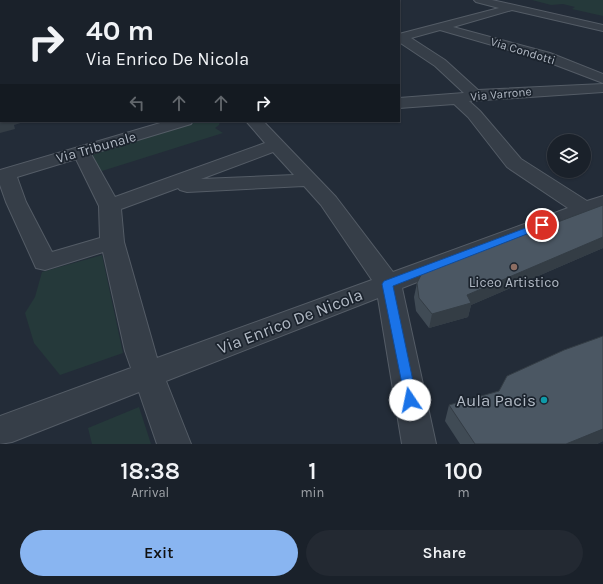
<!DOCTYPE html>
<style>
body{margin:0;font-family:Karla,sans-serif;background:#232932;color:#f1f3f6;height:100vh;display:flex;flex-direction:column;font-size:15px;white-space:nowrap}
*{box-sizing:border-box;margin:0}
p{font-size:13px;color:#9fa3a8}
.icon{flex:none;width:22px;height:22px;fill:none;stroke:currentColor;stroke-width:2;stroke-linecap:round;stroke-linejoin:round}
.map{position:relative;height:444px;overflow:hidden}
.side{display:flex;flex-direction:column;background:#1a212a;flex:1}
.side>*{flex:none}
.banner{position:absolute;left:0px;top:0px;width:400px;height:122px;box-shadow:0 1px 3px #0004,0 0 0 1px #383e47;background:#1a212a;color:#f1f3f6;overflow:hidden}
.fabs{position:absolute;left:547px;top:134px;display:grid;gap:8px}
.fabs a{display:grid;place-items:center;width:44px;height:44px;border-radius:50%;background:#1a212a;box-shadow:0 1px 3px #0004,0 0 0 1px #383e47;font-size:20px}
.pin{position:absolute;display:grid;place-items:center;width:34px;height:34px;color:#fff;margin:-17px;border:2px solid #fff;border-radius:50%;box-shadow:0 1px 4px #0007}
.me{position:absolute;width:44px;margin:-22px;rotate:349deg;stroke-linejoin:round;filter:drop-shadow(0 0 3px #0008)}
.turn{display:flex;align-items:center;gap:14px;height:84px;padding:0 20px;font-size:18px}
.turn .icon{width:52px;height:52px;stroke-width:2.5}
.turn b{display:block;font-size:28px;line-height:34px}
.lanes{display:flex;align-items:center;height:38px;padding:0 20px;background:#0003;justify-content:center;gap:20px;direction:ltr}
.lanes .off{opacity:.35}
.eta{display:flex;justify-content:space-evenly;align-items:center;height:68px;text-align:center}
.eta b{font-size:24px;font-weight:600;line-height:28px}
.cta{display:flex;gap:8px;margin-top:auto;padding:8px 20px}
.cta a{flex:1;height:46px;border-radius:24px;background:#89b5f1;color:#111;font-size:16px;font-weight:600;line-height:46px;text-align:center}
.cta a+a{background:#232932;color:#f1f3f6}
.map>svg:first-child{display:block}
.green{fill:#25393a}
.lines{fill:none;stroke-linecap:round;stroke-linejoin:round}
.river{fill:#394b60;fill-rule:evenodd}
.minor-casing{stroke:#545c66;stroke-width:2}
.minor{fill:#363e48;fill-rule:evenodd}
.wall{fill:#404b55}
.shaded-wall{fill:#343d45}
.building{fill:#4b5763;stroke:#343d45}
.route{fill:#1a73e8;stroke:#114b97}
.education-dot{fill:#8d6e63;stroke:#1b232d;stroke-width:1.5}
.culture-dot{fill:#0f9aa8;stroke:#1b232d;stroke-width:1.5}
.labels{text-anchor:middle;stroke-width:3.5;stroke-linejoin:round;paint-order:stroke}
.far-street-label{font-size:12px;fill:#b1b9c4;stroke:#1b232d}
.street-label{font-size:14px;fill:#b1b9c4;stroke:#1b232d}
.poi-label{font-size:14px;fill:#b1b9c4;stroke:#1b232d}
.near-street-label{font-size:17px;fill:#b1b9c4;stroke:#1b232d}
.near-poi-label{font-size:17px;fill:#b1b9c4;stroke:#1b232d;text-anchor:end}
</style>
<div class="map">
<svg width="603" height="444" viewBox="0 0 603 444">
<rect width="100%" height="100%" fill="#232c38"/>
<g class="green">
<path d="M134,0h209l1,1h-207z"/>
<path d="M532,0h71v16l-31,-7 3,-2 -12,-3 -12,1z"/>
<path d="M200,121h20l-1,4 -4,3 8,5 -121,38 -16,-16z"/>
<path d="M102,255l21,98 -63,22 -26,-32 -9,-30 10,-16 7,-25z"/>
<path d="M139,407l12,37h-59l-4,-16z"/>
</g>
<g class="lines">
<g class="river">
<path d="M210,0h19l1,1h-19z"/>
<path d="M326,0h18l1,1h-18z"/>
</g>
<g class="minor-casing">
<g id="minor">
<path d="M49,0h13l1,1h-13z"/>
<path d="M474,0h18l111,25v6l-91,-21 -59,17 97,26 53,21v9l-63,-24 -100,-29 -29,8 34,22 33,30 125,-6v8l-134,9 11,10 41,48 66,42 16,-5v13l-201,79 34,156h-34l-24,-146 -212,83 25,63h-34l-18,-52 -127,50 -12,2v-28l131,-48 -6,-17 -22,-99 -58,18 -9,-2 -30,-66 -6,-17v-15l167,-49h26l-2,3 -100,30 24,43 150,-54 -19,-22h17l73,76 57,75 175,-64 -61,-41 -39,-50 -14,-13 -55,4v-10l65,-5 -29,-27 -36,-24v-8l100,-26 -23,-6zM273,152l21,23 -93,4zM76,159l23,47 1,32 -48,14 -26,-50 -9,-25zM304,186l17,19 51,75 -215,78 -33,-116 -3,-33 57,-21 2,2 7,2z"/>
<path d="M0,32l1,1v8l-1,-1z"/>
<rect x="0" y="60" width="1" height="8"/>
</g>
</g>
<use href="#minor" class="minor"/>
</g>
<g class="wall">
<path d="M603,205v43l-132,57 -3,12 -39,11 -13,-17 -2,-14 3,-14z"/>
<path d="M449,405l154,36 -6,3h-137l-15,-23z"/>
</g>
<g class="shaded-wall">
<path d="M0,121h27l-13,4 1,4 -15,4z"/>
<path d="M603,237v11l-132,57 -3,12 -39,11 3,-14 35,-19z"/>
<path d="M603,429v12l-6,3h-31z"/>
</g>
<g class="building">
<path d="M0,96h1v25h1h-2z"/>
<path d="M603,205v32l-136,58 4,8 -39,11 -13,-16 -2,-15 5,-10z"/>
<path d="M603,336v93l-37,15h-91l-26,-39 50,-14 8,-15 57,-26z"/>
</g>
<path class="route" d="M539,223h6l1,2 -1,2 -152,59 24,114 -2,4 -5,2 -4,-2 -24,-120 2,-3z"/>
<circle class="education-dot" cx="514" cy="267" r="4"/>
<circle class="culture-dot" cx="544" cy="400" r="4"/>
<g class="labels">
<g class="far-street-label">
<text transform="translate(523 51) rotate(17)" y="4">Via Condotti</text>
<text transform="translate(501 94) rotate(-5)" y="4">Via Varrone</text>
</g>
<g class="street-label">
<text transform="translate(96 147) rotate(-16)" y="5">Via Tribunale</text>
</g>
<g class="poi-label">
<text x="514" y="287">Liceo Artistico</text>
</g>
<g class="near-street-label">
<text transform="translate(290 321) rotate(-21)" y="6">Via Enrico De Nicola</text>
</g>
<g class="near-poi-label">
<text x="536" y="406">Aula Pacis</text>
</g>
</g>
</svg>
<div class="fabs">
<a><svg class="icon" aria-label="layers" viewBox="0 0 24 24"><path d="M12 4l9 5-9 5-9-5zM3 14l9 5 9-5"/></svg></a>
</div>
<div class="pin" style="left:542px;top:225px;background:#d93025"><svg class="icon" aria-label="arrive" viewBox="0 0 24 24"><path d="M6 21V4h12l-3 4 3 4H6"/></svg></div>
<svg class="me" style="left:410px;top:400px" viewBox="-20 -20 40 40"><circle r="19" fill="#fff"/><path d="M0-13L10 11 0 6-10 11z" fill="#1a73e8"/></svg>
<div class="banner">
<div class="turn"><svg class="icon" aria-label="right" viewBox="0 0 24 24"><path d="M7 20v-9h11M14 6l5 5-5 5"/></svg><div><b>40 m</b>Via Enrico De Nicola</div></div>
<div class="lanes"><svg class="icon off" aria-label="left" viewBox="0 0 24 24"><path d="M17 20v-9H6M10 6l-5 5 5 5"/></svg><svg class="icon off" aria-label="ahead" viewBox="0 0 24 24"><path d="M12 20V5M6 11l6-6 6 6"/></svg><svg class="icon off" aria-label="ahead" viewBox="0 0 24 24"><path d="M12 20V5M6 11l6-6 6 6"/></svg><svg class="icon" aria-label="right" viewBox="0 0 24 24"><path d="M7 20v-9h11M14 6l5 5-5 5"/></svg></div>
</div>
</div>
<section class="side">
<div class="eta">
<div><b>18:38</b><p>Arrival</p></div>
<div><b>1</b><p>min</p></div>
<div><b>100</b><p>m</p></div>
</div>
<div class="cta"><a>Exit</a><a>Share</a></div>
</section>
